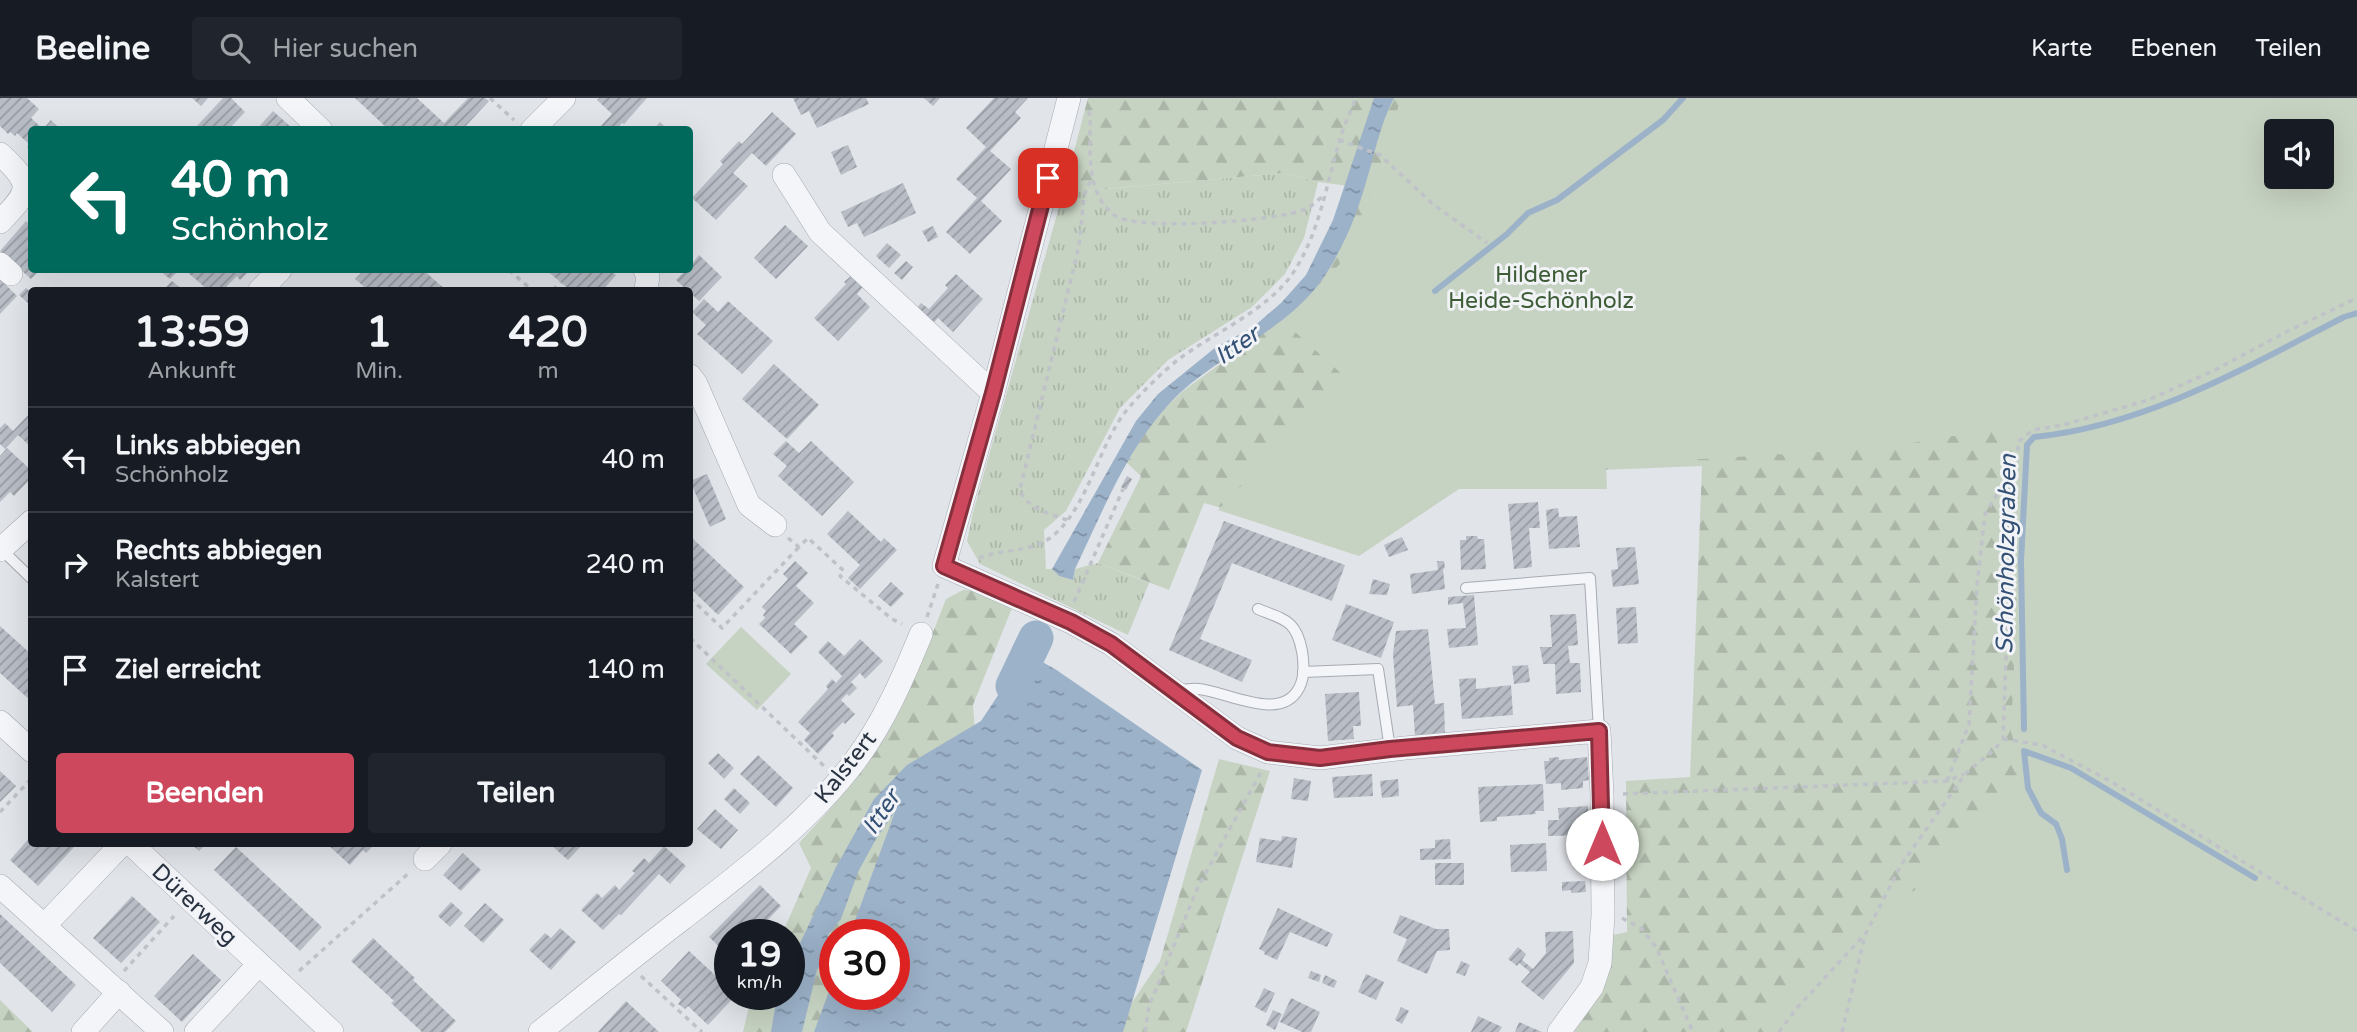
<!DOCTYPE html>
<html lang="de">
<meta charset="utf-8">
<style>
body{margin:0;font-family:"Varela Round",sans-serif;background:#20242c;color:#f1f3f6;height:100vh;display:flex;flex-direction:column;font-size:26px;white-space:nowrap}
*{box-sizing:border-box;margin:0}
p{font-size:23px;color:#9ea1a6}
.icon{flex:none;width:38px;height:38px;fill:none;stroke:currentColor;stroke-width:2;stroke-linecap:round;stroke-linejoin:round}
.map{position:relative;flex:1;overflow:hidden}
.drawer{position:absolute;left:28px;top:189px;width:665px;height:560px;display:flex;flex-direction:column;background:#171b24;border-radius:7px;box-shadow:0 7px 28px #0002}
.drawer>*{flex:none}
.hud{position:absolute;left:28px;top:28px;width:665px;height:147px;border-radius:7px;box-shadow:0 7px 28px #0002;background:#00695c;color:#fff;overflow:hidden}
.fabs{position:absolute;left:2264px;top:21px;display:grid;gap:14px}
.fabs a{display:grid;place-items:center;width:70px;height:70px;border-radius:7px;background:#171b24;box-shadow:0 7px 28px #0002;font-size:35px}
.speed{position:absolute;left:714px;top:821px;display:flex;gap:14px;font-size:35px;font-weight:700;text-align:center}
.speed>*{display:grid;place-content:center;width:91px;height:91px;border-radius:50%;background:#171b24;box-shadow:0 7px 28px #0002;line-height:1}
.speed small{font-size:18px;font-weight:400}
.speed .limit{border:10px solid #d22;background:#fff;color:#111}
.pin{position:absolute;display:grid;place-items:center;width:60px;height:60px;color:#fff;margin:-30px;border-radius:14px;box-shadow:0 4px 10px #0006}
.me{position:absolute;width:77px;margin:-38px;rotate:0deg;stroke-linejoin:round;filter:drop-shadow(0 0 5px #0008)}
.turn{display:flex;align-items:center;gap:24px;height:147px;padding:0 28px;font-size:32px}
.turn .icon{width:91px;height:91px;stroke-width:2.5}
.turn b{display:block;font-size:49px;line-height:60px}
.eta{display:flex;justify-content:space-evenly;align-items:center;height:119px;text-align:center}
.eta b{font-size:42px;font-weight:700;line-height:49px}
.button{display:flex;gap:14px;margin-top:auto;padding:14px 28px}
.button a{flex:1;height:80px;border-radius:7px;background:#cd485c;color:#fff;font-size:28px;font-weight:700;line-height:80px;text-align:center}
.button a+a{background:#20242c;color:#f1f3f6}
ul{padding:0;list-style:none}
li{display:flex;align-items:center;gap:21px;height:105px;padding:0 28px;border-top:2px solid #363941}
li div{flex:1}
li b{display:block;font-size:26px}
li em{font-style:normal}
header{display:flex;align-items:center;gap:42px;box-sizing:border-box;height:98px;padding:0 35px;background:#171b24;border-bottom:2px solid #363941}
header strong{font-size:33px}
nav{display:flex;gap:38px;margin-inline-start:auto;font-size:24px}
.search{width:490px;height:63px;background:#20242c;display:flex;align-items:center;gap:18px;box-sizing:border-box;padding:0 24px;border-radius:7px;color:#9ea1a6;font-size:26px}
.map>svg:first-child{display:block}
.grass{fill:url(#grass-tufts)}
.forest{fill:url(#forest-firs);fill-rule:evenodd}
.park{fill:#c7d3c2;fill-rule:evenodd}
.water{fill:url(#water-ripples)}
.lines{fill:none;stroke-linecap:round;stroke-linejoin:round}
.stream{stroke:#9cb2c9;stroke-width:6}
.river{stroke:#9cb2c9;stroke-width:35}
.building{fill:url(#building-hatch)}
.service-casing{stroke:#a6abb3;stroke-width:12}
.minor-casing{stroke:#a6abb3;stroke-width:24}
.path{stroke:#bfc2c8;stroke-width:3.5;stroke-dasharray:5 5;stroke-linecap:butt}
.service{stroke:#f4f5f8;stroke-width:10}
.minor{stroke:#f4f5f8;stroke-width:23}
.route-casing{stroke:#852f3c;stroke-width:18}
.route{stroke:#cd485c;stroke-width:12}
.labels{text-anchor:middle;stroke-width:6;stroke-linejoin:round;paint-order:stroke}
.park-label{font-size:23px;fill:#3e5d37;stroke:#f1f3f7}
.street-label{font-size:23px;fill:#293241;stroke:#f1f3f7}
.water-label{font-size:24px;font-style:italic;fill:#345175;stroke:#f1f3f7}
</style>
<header>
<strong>Beeline</strong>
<div class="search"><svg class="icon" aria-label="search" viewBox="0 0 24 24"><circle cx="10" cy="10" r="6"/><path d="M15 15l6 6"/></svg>Hier suchen</div>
<nav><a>Karte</a><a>Ebenen</a><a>Teilen</a></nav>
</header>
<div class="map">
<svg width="2357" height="934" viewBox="0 0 2357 934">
<defs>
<pattern id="grass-tufts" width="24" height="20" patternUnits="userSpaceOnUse" patternTransform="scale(1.75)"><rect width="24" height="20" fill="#c7d3c2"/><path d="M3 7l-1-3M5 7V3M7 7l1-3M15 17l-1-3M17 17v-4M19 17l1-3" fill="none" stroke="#abb6a8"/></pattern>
<pattern id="forest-firs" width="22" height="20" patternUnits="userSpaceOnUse" patternTransform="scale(1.75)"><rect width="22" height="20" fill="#c7d3c2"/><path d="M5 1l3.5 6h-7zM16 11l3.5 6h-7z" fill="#abb6a8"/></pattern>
<pattern id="water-ripples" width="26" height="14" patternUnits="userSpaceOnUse" patternTransform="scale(1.75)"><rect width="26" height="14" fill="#9cb2c9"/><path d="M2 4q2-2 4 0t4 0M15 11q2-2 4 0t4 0" fill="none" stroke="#7f91a5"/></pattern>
<pattern id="building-hatch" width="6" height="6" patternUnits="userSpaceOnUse" patternTransform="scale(1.75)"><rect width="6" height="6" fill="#b8bdc6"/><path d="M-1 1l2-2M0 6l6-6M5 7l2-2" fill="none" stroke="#969aa2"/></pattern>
</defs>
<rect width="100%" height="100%" fill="#e1e4e9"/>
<path class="grass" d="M1284,75l34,9 -14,56 -19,36 -33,33 -84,53 -48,48 -54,103 -22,19 2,39h6l7,7 14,4 2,-11 23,-6 51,20 -21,52 -148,-71 -13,-23 6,-29 90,-319z"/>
<g class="forest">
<path d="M1088,0h1269v934h-788l39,-96 19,-4 -1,-151 64,-4 12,-311 -252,10 -89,71 -157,-44 -35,87 -71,-27 43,-87 -14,-13 17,-29 18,-23 21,-20 107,-78 74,-125 -46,-6 -34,-9 -221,20zM2277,33h45v46h-45z"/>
<path d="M963,492l14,1 35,17 -39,97 12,155 -91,74h-59v60l30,38h-122l9,-38h37v-60h-7l29,-66 -12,-25c39,-42 79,-86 104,-139 16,-34 29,-70 43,-105z"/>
<path d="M1219,661l51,12 -84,261h-74l48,-71z"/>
<path d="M0,902l33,32h-33z"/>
</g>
<g class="park">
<path d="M1401,0h956v934h-592l10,-17 65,-72 75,-53 108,-117 -12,-41 14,-308 -143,24 -276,17 1,24h-148l-100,67 -141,-46 127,-133 -63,-57 57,-55 27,-55zM2277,33h45v46h-45z"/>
<path d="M741,529l50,47 -34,36 -51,-46z"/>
</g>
<g class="water">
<path d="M1374,0h20c-15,28 -20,60 -30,91 -9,31 -23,63 -42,91 -36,50 -97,72 -141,112 -51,48 -76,115 -106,177l-2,11 -14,-4 -7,-7 84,-148 22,-27 58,-47 36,-19 29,-25 25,-28 27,-55z"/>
<path d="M1025,543l14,6 -4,11 20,11 147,101 -79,262h-309l21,-57v19h59v-60h-44l45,-122 -19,27 -18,33 -17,47 -13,16v16l-11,19 -15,62h-31l6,-36 12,-2v-7l4,-3 1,-28 42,-89 38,-68 33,-34 74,-44 31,-47 12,-24z"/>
</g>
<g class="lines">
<g class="stream">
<path d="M1435,193l72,-57 21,-21 29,-13 106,-80 20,-22"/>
<path d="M2024,631l-3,-168 6,-116 7,-8c111,-11 213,-70 310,-120l13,-4"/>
<path d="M2067,772l-5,-31 -6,-15 -15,-11 -13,-25 -4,-37 47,17 184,110"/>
</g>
<path class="river" d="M1013,588l23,-48"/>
</g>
<g class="building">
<path d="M0,0h27l12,11 -8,9 12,11 8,-9 10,10h-29v22l-5,-5 2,-3 -12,-11 -2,3 -5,-4 -2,2 -8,-8z"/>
<path d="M192,0h16l-7,8z"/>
<path d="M223,0h8l14,14 -17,18h-27l-4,-4z"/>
<path d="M355,0h62l27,25 24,-25h17l4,3 -27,29h-18l-4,-3 -2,3h-49z"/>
<path d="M599,0h48l-23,26 -2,-1 -6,7h-14l-2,-3 12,-13 -15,-14z"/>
<path d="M793,0h73l3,6 -52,24 -8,-17 -8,4z"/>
<path d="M924,0h16l-7,8z"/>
<path d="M994,0h34l-13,14 6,6 -31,33 21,18 -30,32 21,20 -32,33 -24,-22 31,-34 -21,-19 30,-32 -20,-19z"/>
<path d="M273,13l18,16 -2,3h-33z"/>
<path d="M772,14l24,22 -30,32 -14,-13 -19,20 15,13 -32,34 -24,-22 31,-34 -3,-3 19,-20 3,3z"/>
<path d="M660,24l8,8h-15z"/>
<path d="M848,47l9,22 -16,8 -10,-23z"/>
<path d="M903,85l13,30 -52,24 -7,-14 -9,4 -7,-15z"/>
<path d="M26,123l6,5v44h8l-9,9 -31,-28z"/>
<path d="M785,127l23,21 -32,33 -22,-21z"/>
<path d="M933,128l5,11 -10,5 -6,-11z"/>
<path d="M887,145l14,12 -12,13 -13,-12z"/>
<path d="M699,157l23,22 -23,24 -23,-21 10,-10h4v-4z"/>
<path d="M906,163l7,6 -11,13 -8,-7z"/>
<path d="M159,172h20l-9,9z"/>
<path d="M185,172h65l-10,10 -3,-4 -14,14h-15z"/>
<path d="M364,172h59l23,20h-78l-13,-11z"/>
<path d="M546,172h63l7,5 -13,15h-33z"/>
<path d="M956,176l27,25 -30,33 -15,-14 -8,9 -16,-16 7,-8 8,6 19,-21 -3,-3z"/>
<path d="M852,177l12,11 -7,8 13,13 -32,34 -24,-23 32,-34 -2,-2z"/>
<path d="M0,181l17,17 -17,18z"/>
<path d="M172,183l11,9h-20z"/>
<path d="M26,190l6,5 -2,12 -11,-10z"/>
<path d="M704,201l14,13 10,-11 45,40 -31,33 -45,-40 9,-9 -14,-13z"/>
<path d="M774,266l45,41 -32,34 -45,-40z"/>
<path d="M32,313v37l-14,-13 -13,14 -5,-5v-16l5,-5 8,8z"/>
<path d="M786,343l13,12 12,-12 43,41 -32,34 -44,-40 9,-10 -14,-12z"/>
<path d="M7,350l25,23v6l-18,19 -4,-4 -10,10v-46z"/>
<path d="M707,376l19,45 -16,8 -20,-46z"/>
<path d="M1127,378l5,3 -6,11 -5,-3z"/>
<path d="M1538,404l2,26h-11l3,39 -18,2 -6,-65z"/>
<path d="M1558,410l1,9 18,-1 3,31 -31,2 -3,-39z"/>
<path d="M848,413l33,31 3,-4 13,12 -37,39 -12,-11 12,-13 -33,-31z"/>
<path d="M1224,423l121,44 -13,36 -100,-38 -32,76 52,21 -10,22 -73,-32z"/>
<path d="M690,438l54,51 -26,28 -28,-27z"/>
<path d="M1466,438h11l1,3h6l2,30 -25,1 -1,-30h6z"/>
<path d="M1402,439l6,13 -19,7 -5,-12z"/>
<path d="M1635,449l4,37 -26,3 -2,-17 7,-1 -2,-21z"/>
<path d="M795,463l13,12 -12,13 18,17 -20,21 14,13 -17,17 -32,-30 6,-6 -2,-3 3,-4 -4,-4 26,-28 -5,-5z"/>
<path d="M1437,463h7l1,7 -2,1 2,20 -33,5 -2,-20 28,-4z"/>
<path d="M1373,481l17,5 -3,11 -18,-1z"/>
<path d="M891,484l13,12 -13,13 -13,-11z"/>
<path d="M1474,497l4,50 -29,3 -2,-19 19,-1 -3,-25 -15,2v-8z"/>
<path d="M1346,506l48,18 -13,36 -49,-18z"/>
<path d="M1636,509l2,36 -20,1 -2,-36z"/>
<path d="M1576,516l2,31 -10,1 2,17h10l1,29 -25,2 -1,-30h-12l-3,-17h12l-2,-32z"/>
<path d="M0,528l32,29v47l-32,-29z"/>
<path d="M1428,531l7,75 9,-1 1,31 -30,2 -2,-31 -16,2 -4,-53 3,-23z"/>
<path d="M860,541l23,22 -18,18 -5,-6 -9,9 6,6 -8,8 -2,-2 -6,6 14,14 -10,10 -2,-2 -11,11 2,3 -16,18 -14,-14 6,-7 -12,-11 30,-33 -2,-3 6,-7 4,4 6,-7 -24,-24 10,-11 16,15z"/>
<path d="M1528,567l2,17 -16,2 -2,-18z"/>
<path d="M1476,580v11l35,-4 2,30 -51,4 -3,-40z"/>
<path d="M1359,594l2,34h-8l1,13 -26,2 -3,-47z"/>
<path d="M718,655l16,15 -10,11 -16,-16z"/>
<path d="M758,657l35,33 -17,19 -36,-33z"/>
<path d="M1559,659v3l28,-3 2,23 -6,1v7l-22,2v-7l-15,1 -2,-23h5v-3z"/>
<path d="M0,673l16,15 -16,16z"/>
<path d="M1372,676l1,22 -39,2 -2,-21z"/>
<path d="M1294,680l17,3 -3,20 -17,-2z"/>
<path d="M1398,681l1,17 -17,2 -2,-17z"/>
<path d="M1543,686l1,27h-9l1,3 -39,3v4l-17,1 -2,-35z"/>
<path d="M734,690l16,15 -10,11 -16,-15z"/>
<path d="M1588,708l1,29 -41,1v-16h11l-1,-12z"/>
<path d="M715,711l23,21 -17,19 -24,-20z"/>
<path d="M32,737v9h45l-39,42 -28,-26z"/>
<path d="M1282,738l15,2 -5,30 -36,-6 4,-24 21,3z"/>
<path d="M1450,741l1,20 -31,1v-11l15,-1v-8z"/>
<path d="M1546,745l1,28 -36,1 -1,-27z"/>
<path d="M191,746h15l-7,7z"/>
<path d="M327,746h48l-9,9 -3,-3 -13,15z"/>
<path d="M550,746h33l-15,16z"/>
<path d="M664,748l22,20 -16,18 -11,-10 -38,41 -2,-1 -16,16 -22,-20 16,-17 5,5 13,-13 4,5 16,-17 -3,-2 12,-13 5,5z"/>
<path d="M236,749l86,80 -22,24 -86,-81z"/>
<path d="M463,755l18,17 -20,21 -18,-16z"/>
<rect x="1435" y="765" width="29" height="22"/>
<path d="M1585,783l1,11 -15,1v-3l-9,1v-9z"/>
<path d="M760,787l21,21 -27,28h-24v23l-21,-20z"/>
<path d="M132,798l28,26 -39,41 -28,-25z"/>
<path d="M451,804l12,11 -13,14 -12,-11z"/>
<path d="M485,805l19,17 -21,23 -19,-17z"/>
<path d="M1278,810l55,26 -6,13 -37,-15 -13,28 -13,-6 1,-2 -6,-3z"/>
<path d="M0,816l76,71 -24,27 -52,-49z"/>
<path d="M1400,817l36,14h13l1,21 -13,1 -10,23 -30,-13 10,-22 -14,-6z"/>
<path d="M560,830l16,14 -25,28 -22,-20 16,-17 6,5z"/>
<path d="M1573,833l1,32 -31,37 -22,-18 9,-10 -11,-9 -2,3 -9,-7 10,-12 8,7 -4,6 11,9 13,-16 -1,-21z"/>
<path d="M373,840l42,40 -2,2 43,41 -11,11h-23l-31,-29 3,-2 -43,-40z"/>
<path d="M689,853l41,38v5h7l-29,31 -20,-19 -3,3 -7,-5 3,-4 -20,-19z"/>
<path d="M193,856l28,26 -39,42 -28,-26z"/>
<path d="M1461,863l9,4 -5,11 -9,-3z"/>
<path d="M1311,873l10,4 -2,7 -11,-4z"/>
<path d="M1366,876l18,8 -8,18 -18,-8z"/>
<path d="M1325,877l12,6 -3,7 -12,-5z"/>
<path d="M1264,890l11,5 -9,20 -11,-6z"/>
<path d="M1291,900l29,14 -9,20h-9l-22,-10z"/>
<path d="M626,903l33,31h-61z"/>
<path d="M1401,909l8,4 -7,13 -7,-4z"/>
<path d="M1273,912l9,4 -7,16 -9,-5z"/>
<path d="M1478,918l24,11 -3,5h-28z"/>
<path d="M1519,924l23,10h-27z"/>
</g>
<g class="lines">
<g class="service-casing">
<g id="service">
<path d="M1,451l31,30"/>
<path d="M1466,490l124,-10 9,153"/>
<path d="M1303,574l75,-3 12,80"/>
<path d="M1177,592c7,0 15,-2 22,-1 29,3 82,34 100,-1 6,-11 5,-25 3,-37 -6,-31 -17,-31 -44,-42"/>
</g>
</g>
<g class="minor-casing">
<g id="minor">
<path d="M288,0l33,32"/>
<path d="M1069,0l-76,295 -49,173 127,56 40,22 126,94 31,14 52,6 85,-10 194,-17 3,64 1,120 -3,48 -8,24 -33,45"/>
<path d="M532,32l32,-32"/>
<path d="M0,56c34,31 30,37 0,68"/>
<path d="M784,77l36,57 173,161"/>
<path d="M0,166l11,10"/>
<path d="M645,172l3,6 -2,14"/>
<path d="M260,192l20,-20"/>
<path d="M690,278l6,8 53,121 26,20"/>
<path d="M0,452l32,-29"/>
<path d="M0,624l32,29"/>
<path d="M131,746l201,188"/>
<path d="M425,761l15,-15"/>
<path d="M0,788l162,146"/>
<path d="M44,828l78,-82"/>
<path d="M83,934l36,-40"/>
<path d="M196,934l63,-68"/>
<path d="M540,934c47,-38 94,-76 142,-113 62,-48 125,-95 173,-158 29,-39 48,-83 66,-127"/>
</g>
</g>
<g class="path">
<path d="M490,0l24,22"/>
<path d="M1088,13l2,4c1,34 -6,76 24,100 22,17 165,6 192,-6 6,-3 12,-9 17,-13"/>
<path d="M1339,42l41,15 54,50 53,38"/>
<path d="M509,172l23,20"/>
<path d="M553,192l8,-8"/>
<path d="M1067,422c-18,-7 -41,-11 -47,-31l59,-243 5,-50 7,-17"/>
<path d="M788,440l11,9 9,-9 36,33 -4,5 52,43 10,5"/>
<path d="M979,460c26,-10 54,-5 75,-23 35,-31 44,-88 72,-124 15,-18 35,-38 53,-52 35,-26 90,-50 114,-86 26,-39 33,-87 46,-130 4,-16 11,-30 17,-45"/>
<path d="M690,500l32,30 77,-81"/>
<path d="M1074,504l49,-113"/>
<path d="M927,519l11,-33"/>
<path d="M690,540l135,129"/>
<path d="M2003,641l39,6 68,36 247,150"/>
<path d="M1947,683l22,-57 8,-139 8,-71 28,-45"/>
<path d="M1623,696l324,-13 17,-7"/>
<path d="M0,714l32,-34"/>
<path d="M1622,820l20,11 14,18 37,85"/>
<path d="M124,873l50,-55"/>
<path d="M299,873l111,-99"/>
<path d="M641,878l61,56"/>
<path d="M1145,934l4,-26 49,-119 63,-115"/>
<path d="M1779,934l17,-23 70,-76 35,-68 65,-92 28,-23 9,-11 9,-249 7,-49 14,-11 30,-5 85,-25 67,-30 71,-38 71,-34"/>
<path d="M1842,934l23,-97"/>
</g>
<use href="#service" class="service"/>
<use href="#minor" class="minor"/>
</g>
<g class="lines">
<g class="route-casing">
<path id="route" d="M1048,80l-55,215 -49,173 127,56 40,22 126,94 31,14 52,6 70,-9 209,-18 3,113"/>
</g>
<use href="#route" class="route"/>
</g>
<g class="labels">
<g class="park-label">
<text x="1541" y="184">Hildener<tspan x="1541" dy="26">Heide-Schönholz</tspan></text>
</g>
<g class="street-label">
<text transform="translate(845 669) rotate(-52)" y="8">Kalstert</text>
<text transform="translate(195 806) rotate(43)" y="8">Dürerweg</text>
</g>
<g class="water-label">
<text transform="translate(1237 247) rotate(-35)" y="8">Itter</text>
<text transform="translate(2006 456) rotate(-89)" y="8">Schönholzgraben</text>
<text transform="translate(881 714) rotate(-56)" y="8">Itter</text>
</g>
</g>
</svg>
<div class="fabs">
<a><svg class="icon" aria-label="sound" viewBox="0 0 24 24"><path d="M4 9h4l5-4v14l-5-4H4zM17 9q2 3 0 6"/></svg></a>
</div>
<div class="speed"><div>19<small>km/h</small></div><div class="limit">30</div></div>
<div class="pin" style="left:1048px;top:80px;background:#d93025"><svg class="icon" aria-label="arrive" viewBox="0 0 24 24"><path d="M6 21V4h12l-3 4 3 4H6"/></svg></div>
<svg class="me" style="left:1602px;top:746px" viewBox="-20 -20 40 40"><circle r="19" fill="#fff"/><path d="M0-13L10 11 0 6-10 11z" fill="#cd485c"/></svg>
<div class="hud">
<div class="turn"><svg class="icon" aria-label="left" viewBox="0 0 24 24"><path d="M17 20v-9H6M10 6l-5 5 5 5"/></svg><div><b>40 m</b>Schönholz</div></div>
</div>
<section class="drawer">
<div class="eta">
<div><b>13:59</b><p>Ankunft</p></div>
<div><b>1</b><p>Min.</p></div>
<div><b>420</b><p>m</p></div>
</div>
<ul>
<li><svg class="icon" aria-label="left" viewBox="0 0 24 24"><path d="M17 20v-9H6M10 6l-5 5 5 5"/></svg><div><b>Links abbiegen</b><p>Schönholz</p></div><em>40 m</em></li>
<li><svg class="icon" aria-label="right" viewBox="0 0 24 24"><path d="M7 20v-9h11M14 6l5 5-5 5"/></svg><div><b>Rechts abbiegen</b><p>Kalstert</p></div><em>240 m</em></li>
<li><svg class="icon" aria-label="arrive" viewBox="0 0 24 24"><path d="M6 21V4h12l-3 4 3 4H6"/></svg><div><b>Ziel erreicht</b></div><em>140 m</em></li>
</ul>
<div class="button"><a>Beenden</a><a>Teilen</a></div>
</section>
</div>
